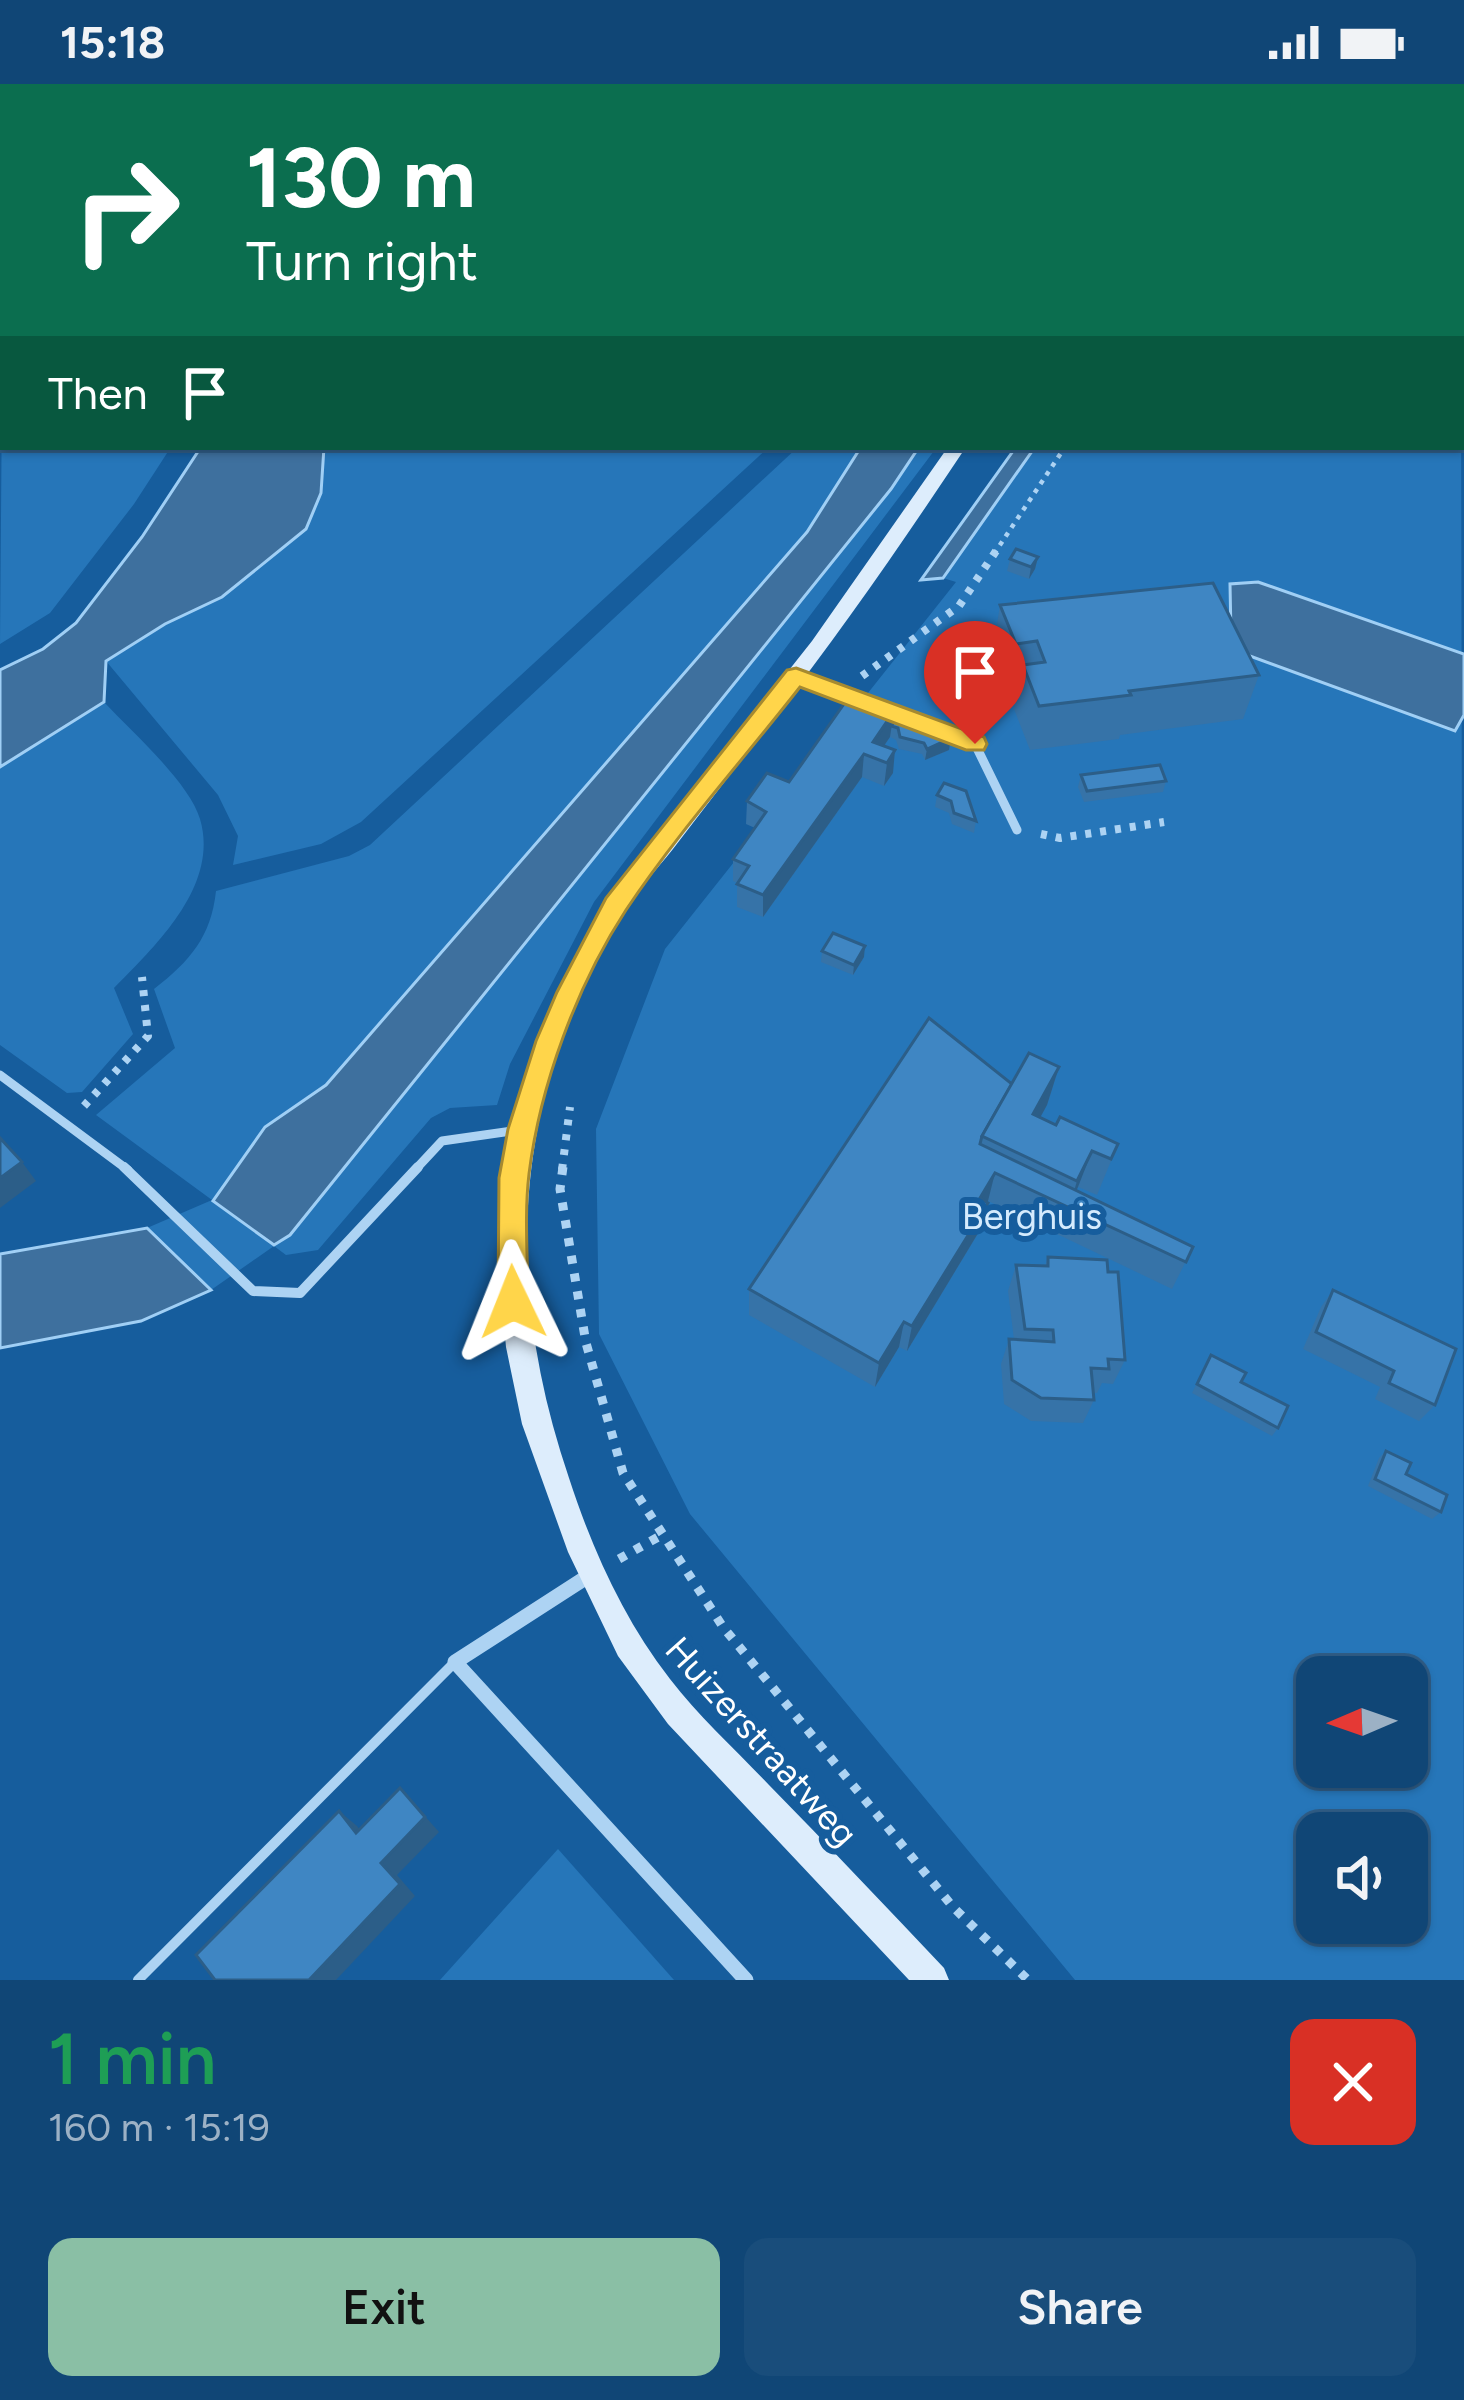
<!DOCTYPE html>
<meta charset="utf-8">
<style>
body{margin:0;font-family:Figtree,sans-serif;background:#194d7b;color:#f1f3f6;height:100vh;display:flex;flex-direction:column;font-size:45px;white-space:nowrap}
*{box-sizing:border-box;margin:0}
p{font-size:39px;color:#9cb1c5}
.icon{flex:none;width:66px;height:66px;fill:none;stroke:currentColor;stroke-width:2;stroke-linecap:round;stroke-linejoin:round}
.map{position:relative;height:1896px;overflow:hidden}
.side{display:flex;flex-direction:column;background:#104676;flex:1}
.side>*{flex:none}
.banner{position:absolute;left:0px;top:0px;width:1464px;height:366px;box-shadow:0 3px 9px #0004,0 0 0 3px #305e88;background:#0b6e4f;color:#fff;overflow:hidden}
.needle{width:78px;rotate:268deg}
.controls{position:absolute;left:1296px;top:1572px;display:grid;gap:24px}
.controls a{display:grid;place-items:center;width:132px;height:132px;border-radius:24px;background:#104676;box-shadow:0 3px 9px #0004,0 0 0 3px #305e88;font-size:60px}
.pin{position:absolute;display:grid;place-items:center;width:102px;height:102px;color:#fff;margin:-123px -51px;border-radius:50% 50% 50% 0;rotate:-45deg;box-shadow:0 0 12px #0007}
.pin .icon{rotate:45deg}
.me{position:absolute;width:132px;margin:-66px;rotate:358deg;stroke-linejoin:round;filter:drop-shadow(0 0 9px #0008)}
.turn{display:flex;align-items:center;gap:42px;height:252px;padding:0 48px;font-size:54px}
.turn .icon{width:156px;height:156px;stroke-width:2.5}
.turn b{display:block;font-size:84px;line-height:102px}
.then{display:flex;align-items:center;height:114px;padding:0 48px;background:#0003;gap:24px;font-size:45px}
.round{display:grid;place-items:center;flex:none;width:126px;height:126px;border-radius:24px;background:#194d7b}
.summary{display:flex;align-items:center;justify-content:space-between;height:204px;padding:0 48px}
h1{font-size:72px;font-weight:600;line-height:90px;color:#1e9e55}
.cta{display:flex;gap:24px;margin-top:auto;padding:24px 48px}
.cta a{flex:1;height:138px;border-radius:24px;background:#8abfa5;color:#111;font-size:48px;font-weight:600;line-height:138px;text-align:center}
.cta a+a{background:#194d7b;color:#f1f3f6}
.status{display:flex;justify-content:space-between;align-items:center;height:84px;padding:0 60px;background:#104676;direction:ltr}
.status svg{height:33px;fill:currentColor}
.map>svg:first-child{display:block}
.green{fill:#2676b9;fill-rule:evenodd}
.water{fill:#3e709e;stroke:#a0cff5;stroke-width:3}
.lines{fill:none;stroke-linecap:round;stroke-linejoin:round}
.path-far2{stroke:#add3f3;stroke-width:4.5;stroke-dasharray:4.5 6;stroke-linecap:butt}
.path-far1{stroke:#add3f3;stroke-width:8;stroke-dasharray:6 9;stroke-linecap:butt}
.path{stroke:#add3f3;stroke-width:9;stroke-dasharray:8 10;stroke-linecap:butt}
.lane-far1{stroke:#add3f3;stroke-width:9}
.lane{stroke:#add3f3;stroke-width:10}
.street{stroke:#add3f3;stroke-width:15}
.secondary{fill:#ddedfc;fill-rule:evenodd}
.wall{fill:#3673a8}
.shaded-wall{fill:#2c5e88}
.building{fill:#3f86c3;stroke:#2c5e88;stroke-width:3}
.route{fill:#ffd54a;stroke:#a68a30;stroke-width:3}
.labels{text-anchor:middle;stroke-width:12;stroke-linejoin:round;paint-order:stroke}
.park-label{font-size:36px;fill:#d5ebfd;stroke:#165d9d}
.street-label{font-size:36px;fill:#fff;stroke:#165d9d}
</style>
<div class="status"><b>15:18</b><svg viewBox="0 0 49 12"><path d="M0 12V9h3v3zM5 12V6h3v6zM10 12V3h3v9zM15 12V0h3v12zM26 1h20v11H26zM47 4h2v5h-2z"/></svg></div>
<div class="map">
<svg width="1464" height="1896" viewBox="0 0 1464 1896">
<rect width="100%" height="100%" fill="#165d9d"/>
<g class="green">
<path d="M0,0h647l3,3h-647l-3,117z"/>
<path d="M936,0h528v271l-3,-268z"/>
<path d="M3,180v183h168l-37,57 -84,109 -50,31z"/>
<path d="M1461,275l3,1621h-389l-385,-466 -91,-180 -3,-205 69,-180 291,-367 -13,-4 92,-131h426zM1317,1593h90v90h-90zM1317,1749h90v90h-90z"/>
<path d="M324,363h445l-408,375 -40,22 -88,21 5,-29 -20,-41 -112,-134 59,-37 57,-27 84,-68 15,-36z"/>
<path d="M798,363h63l-54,85 -482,553 168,-105 398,-491 28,-42h18l-343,455 -84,162 -13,41 -47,3 -19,10 -113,132 -32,5 -12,-9 -63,44 -64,-62 65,-28 -116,-85 79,-67 -21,-59c36,-28 57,-52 62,-98l133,-35 21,-11z"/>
<path d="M104,618c27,29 85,80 96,117 20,67 -46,128 -86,169l19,46 -51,58 -15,1 -67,-48v-278z"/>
<path d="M558,1765l116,131h-234z"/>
</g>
<g class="water">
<path d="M201,363h123l-3,46 -15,36 -84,68 -57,27 -59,37 -2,41 -104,65v-97l43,-21 33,-26 66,-86z"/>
<path d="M861,363h58l-28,42 -601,746 -16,10 -61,-44 52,-74 61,-42 481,-553z"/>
<path d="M1016,363h19l-92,131 -22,2z"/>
<path d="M1258,498l206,72v61l-9,16 -216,-79 -8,-17 -1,-51z"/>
<path d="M147,1144l64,62 -70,31 -141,27v-94z"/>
</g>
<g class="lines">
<path class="path-far2" d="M994,470l71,-107"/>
<g class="path-far1">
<path d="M862,592l97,-70 37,-55"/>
<path d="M1041,750l19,4 104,-16"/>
<path d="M84,1022l64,-70 -6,-59"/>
<path d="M562,1086l8,-63"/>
</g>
<g class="path">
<path d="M563,1083l-3,22 26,154 37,130 100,154 230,280 75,73"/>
<path d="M619,1475l41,-23"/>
</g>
<g class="lane-far1">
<path d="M796,592l62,23"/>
<path d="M885,625l90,35 42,86"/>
<path d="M0,991l128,95"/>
<path d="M415,1086l27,-29 77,-11"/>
</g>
<g class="lane">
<path d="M124,1083l129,124 47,2 118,-126"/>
<path d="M138,1896l317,-318"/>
</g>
<path class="street" d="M590,1491l-135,87 291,318"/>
<g class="secondary">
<path d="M897,0h16l2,3h-16z"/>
<path d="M948,363h18c-62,93 -125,185 -194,273 -33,43 -66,86 -99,129 -17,21 -36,42 -50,64 -111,181 -121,368 -54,565 23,71 55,142 101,201 29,38 66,71 99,106 59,60 117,122 175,183l5,12h-40l-241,-256 -50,-68 -50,-104 -46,-128 -16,-77 -7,-75 2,-74 12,-73 21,-72 31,-73 43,-81 204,-258z"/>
</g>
</g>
<g class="wall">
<path d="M1038,473l-3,12 -6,10 -22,-8 3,-12z"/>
<path d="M1000,521l259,70 -16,44 -123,16 -1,4 -89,11 -16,-41 4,-22 -11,1 -14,-39z"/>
<path d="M893,639l58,15 -2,12 -24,10 -3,-6 -23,-5 -3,-9 -6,-3 -6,9 9,27 -9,13 -22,-9 -99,140 -26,-10v-24l-4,-2v-22l22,-31 -9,-4 1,-23 42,-19z"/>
<path d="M1081,691l85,6 -3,11 -79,10 -6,-15z"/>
<path d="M944,699l32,38 -2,12 -22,-9 -3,-11 -14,-6 2,-12z"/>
<path d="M822,867l42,6 -11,18 -32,-13z"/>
<path d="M1059,983l-12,38 -7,12 16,8 62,19 -21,51 -19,-8 -2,4 117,56 -21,42 -184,-88 -8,29 -73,121 -8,-4 -24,40 -126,-72v-26l263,-205z"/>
<path d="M1048,1173l77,103 -12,24 -11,-1 -5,10h-4l1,7 -11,23 -52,-2 -27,-17 -3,-40 8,-25 5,1 -6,-49 8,-26 29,1z"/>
<path d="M1333,1206l102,115 -16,16 -44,-22 5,-12 -77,-38 18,-42z"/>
<path d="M1211,1271l30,27 37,46 -6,8 -80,-43z"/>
<path d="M1386,1367l55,61 -9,7 -64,-33 11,-28z"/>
</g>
<g class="shaded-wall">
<path d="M1038,473l-3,12 -6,10 2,-12z"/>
<path d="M894,627l-4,26 -15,22 -2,-17z"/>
<path d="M951,654l-2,12 -24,10 2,-11z"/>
<path d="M895,666l-2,23 -9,13 3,-23z"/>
<path d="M864,670l-2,23 -99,140v-22z"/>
<path d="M865,862l-1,11 -11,18 1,-10z"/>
<path d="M1059,983l-12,38 -25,46 11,-37z"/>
<path d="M1092,1067l-14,36 -9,21 8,-27z"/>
<path d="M22,1078l14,19 -36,27v-30z"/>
<path d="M995,1089l-7,28 -16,24 8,-27z"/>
<path d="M988,1119l-8,27 -73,121 5,-25z"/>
<path d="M904,1238l-5,25 -24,40 4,-24z"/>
<path d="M400,1704l39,44 -42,43 18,21 -79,84h-27l72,-117z"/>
<path d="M339,1727l18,15 16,21 -17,-14z"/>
</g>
<g class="building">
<path d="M1016,465l22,8 -7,10 -21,-8z"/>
<path d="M1213,499l46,92 -130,16 2,4 -92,11 -16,-41 22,-3 -8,-21 -21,3 -16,-39z"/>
<path d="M851,610l43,17 -21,31 22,8 -8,13 -23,-9 -101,141 -26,-11 12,-18 -16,-7 33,-47 -19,-11 20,-28 22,9z"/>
<path d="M897,634l54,20 -24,11 -3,-6 -24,-6 -2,-9 -7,-2z"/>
<path d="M1160,681l6,16 -79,10 -6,-16z"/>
<path d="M944,699l22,8 10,30 -22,-8 -3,-12 -14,-6z"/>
<path d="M833,849l32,13 -11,19 -32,-14z"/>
<path d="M929,934l83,66 -30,52 -2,8 213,103 -7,15 -191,-89 -15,25 8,5 -76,123 -8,-4 -25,41 -130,-74z"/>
<path d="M1029,969l30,14 -26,47 23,11 4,-8 58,27 -7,15 -19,-8 -15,30 -95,-45z"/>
<path d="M0,1054l22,24 -22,16z"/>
<path d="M1048,1173l59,3 1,12h10l7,88 -17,-1 1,10 -18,-1 3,32 -53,-2 -29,-18 -3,-41 45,3 -1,-12 -28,-1 -9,-64 32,1z"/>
<path d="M1333,1206l123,59 -21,56 -46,-22 5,-12 -78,-39z"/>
<path d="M1211,1271l35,18 -5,9 47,24 -10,22 -81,-44z"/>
<path d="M1386,1367l25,12 -5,11 41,21 -6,17 -66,-33z"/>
<path d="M400,1704l25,29 -44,46 19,21 -91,96h-94l-19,-25 143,-144 17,22z"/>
</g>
<path class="route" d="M796,584l188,69 3,7 -3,6h-18l-166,-63c-57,73 -122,145 -174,223 -49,75 -86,175 -97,264 -5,42 -1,86 -1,128l-5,10 -10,4 -11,-4 -4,-10 1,-124 9,-49 28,-88 21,-49 49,-94 181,-228z"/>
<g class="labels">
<g class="park-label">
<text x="1032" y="1145">Berghuis</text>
</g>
<g class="street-label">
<text transform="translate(762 1657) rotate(48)" y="13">Huizerstraatweg</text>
</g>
</g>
</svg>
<div class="controls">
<a><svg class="needle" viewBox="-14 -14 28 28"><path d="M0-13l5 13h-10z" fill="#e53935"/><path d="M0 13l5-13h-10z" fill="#9cb1c5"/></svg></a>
<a><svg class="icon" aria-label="sound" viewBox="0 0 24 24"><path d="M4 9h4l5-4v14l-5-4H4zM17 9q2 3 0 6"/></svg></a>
</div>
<div class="pin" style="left:975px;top:660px;background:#d93025"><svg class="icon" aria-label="arrive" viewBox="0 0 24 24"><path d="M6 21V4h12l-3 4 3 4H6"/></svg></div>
<svg class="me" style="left:513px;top:1218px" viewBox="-20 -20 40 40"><path d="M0-17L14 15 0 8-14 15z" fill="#ffd54a" stroke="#fff" stroke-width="4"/></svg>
<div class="banner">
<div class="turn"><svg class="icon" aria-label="right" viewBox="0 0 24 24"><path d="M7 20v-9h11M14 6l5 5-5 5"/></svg><div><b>130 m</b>Turn right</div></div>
<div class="then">Then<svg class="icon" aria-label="arrive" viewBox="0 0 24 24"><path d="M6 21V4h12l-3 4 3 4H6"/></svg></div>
</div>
</div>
<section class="side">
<div class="summary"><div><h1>1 min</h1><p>160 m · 15:19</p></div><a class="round" style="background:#d93025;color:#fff"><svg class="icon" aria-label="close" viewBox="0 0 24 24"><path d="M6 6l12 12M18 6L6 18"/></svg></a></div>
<div class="cta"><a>Exit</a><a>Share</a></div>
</section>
